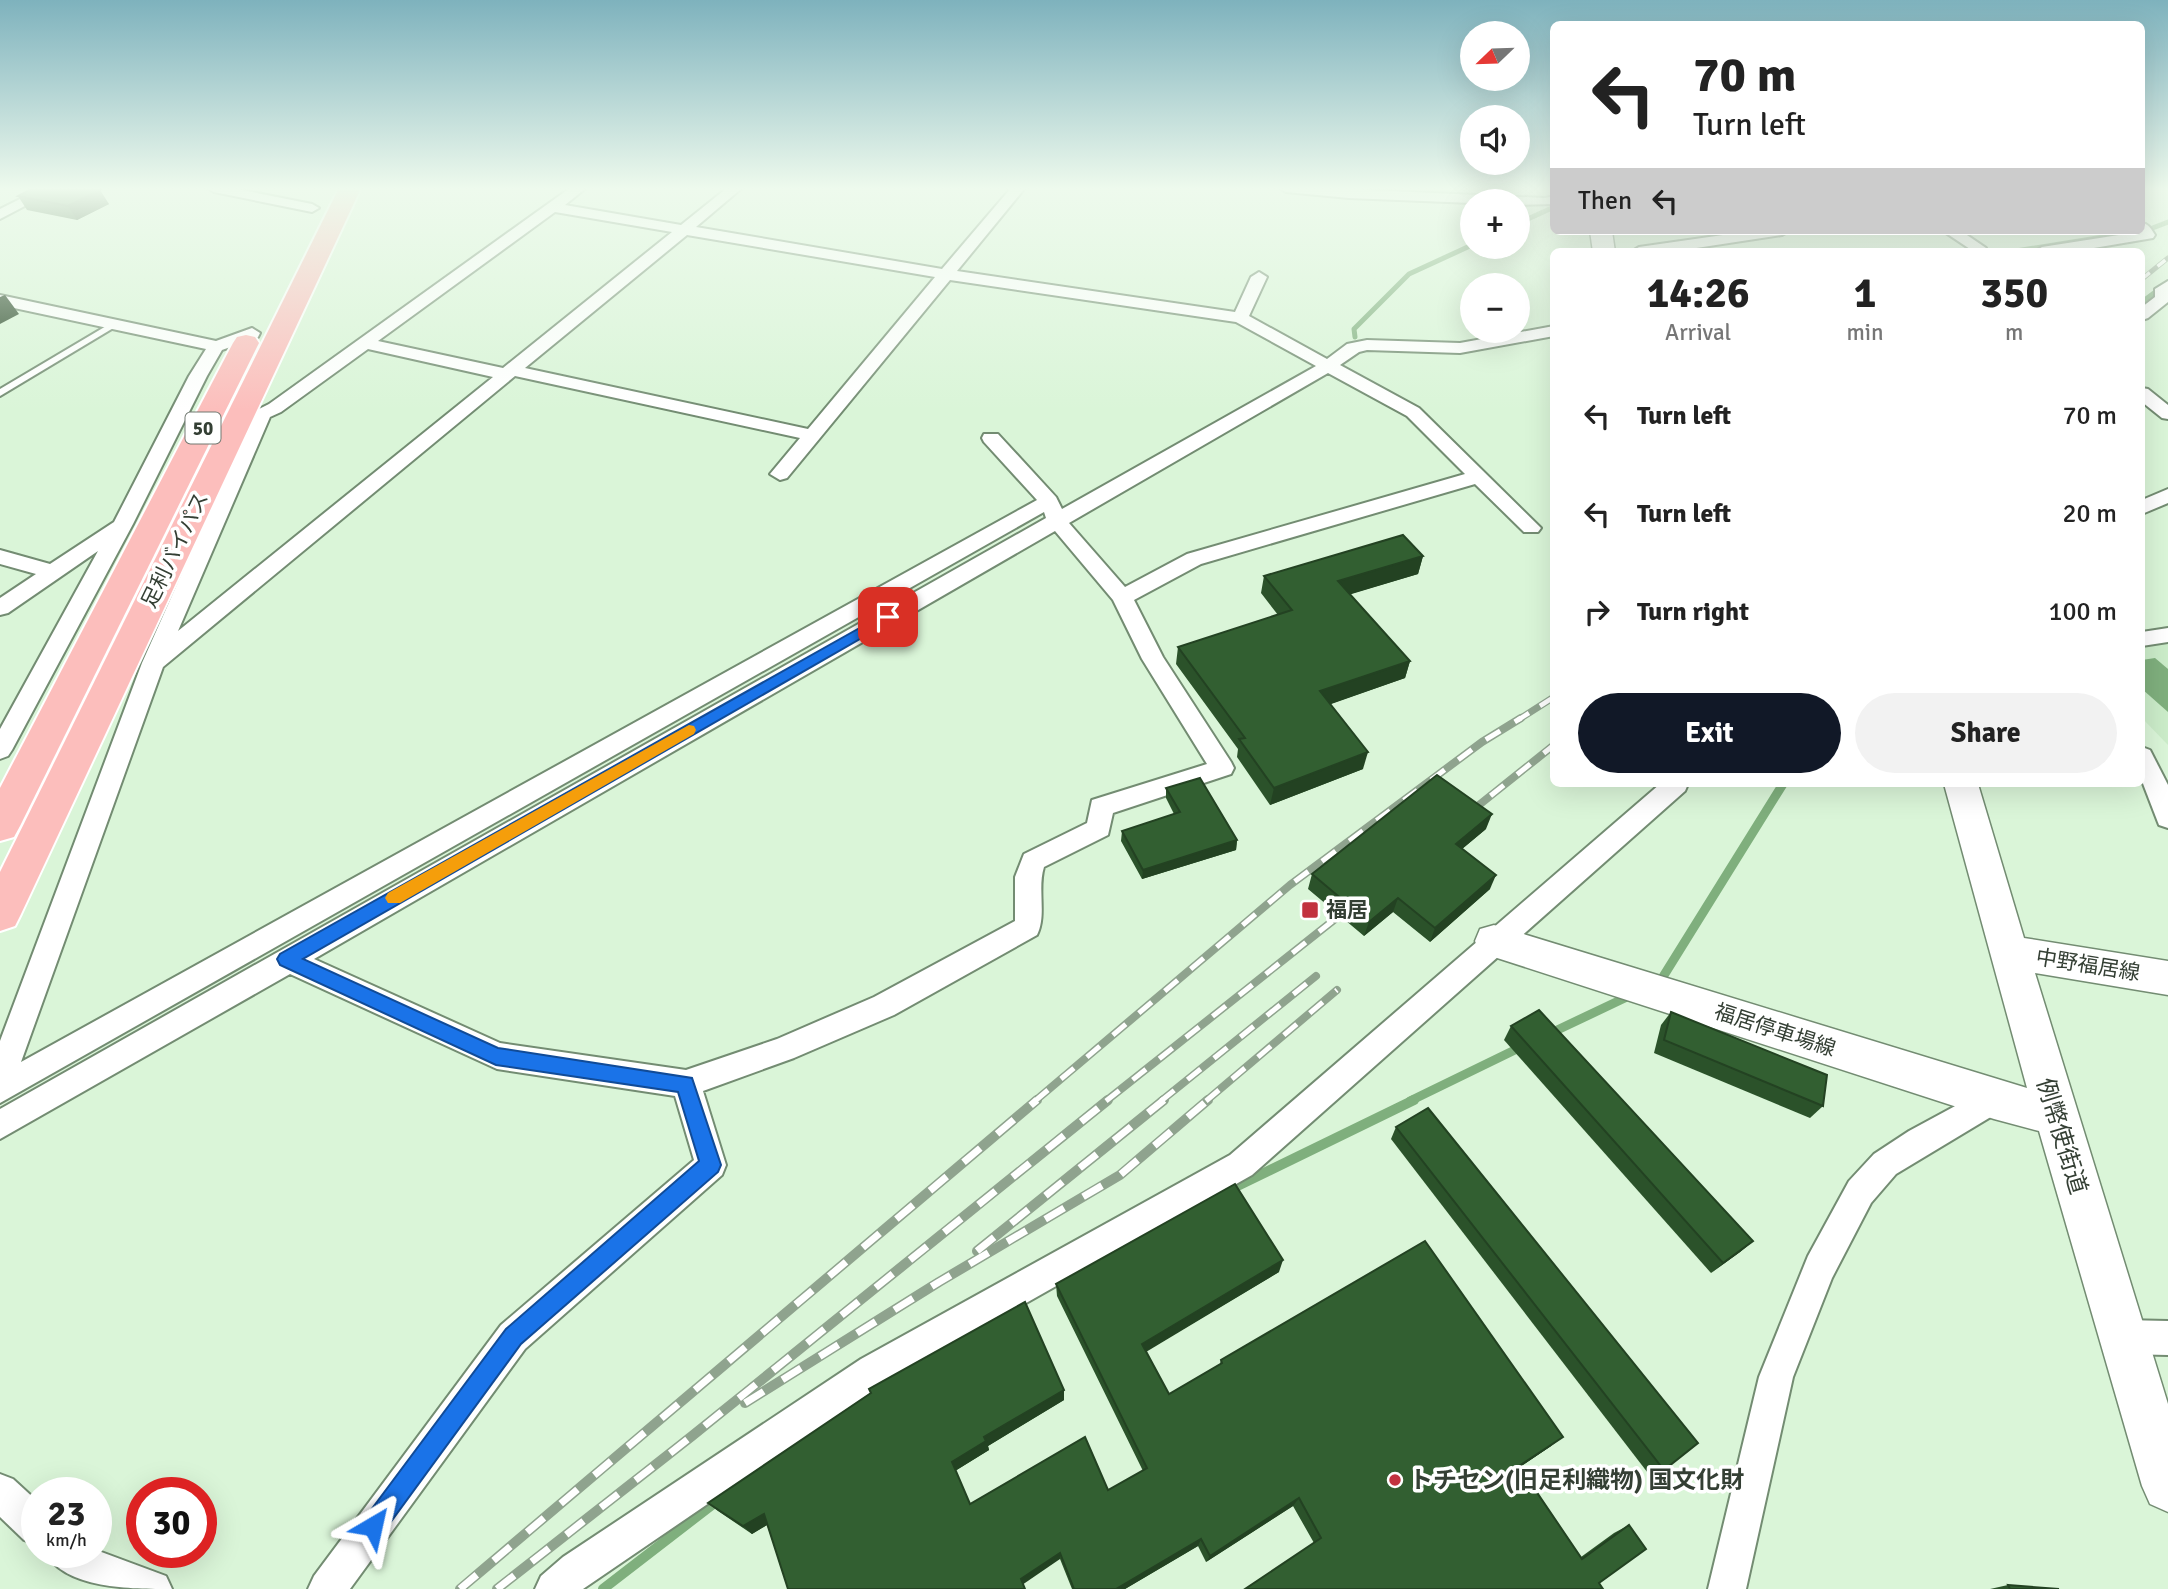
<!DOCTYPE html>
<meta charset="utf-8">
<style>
body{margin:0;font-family:Signika,"Noto Sans JP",sans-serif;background:#f2f2f2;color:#222;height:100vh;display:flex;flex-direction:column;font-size:26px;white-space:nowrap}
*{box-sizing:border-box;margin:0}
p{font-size:23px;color:#767676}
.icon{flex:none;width:38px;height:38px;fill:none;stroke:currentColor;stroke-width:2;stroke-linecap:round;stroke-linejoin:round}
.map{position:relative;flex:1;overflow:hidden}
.side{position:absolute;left:1550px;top:248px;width:595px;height:539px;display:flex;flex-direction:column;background:#fff;border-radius:10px;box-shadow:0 7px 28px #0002}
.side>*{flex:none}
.top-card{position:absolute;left:1550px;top:21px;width:595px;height:214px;border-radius:10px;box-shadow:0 7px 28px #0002;background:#fff;color:#222;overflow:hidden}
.needle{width:46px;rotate:247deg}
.fabs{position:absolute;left:1460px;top:21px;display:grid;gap:14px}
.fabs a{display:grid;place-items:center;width:70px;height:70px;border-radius:50%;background:#fff;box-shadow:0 7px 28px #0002;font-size:35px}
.speed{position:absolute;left:21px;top:1477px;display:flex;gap:14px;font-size:35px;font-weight:700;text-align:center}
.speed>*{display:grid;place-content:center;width:91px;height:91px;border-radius:50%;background:#fff;box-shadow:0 7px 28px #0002;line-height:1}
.speed small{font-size:18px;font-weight:400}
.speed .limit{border:10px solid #d22;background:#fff;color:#111}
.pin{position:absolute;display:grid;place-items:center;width:60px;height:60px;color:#fff;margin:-30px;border-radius:14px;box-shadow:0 4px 10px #0006}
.me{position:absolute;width:77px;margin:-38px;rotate:36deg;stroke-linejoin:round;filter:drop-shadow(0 0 5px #0008)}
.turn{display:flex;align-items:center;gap:24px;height:147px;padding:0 28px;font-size:32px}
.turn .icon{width:91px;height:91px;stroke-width:2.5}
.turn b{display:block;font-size:49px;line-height:60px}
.then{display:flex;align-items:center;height:66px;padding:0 28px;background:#0003;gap:14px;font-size:26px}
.eta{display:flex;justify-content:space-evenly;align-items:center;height:119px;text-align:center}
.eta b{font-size:42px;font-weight:800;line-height:49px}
.action{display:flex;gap:14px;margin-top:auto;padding:14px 28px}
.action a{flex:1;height:80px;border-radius:42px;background:#111827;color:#fff;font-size:28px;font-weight:800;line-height:80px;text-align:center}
.action a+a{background:#f2f2f2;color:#222}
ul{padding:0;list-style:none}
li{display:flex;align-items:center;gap:21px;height:98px;padding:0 28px}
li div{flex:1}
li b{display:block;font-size:26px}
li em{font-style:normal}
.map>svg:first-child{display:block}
.built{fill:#cbecc9}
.water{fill:#7faf7d}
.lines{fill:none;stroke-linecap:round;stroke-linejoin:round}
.stream-far2{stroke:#7faf7d;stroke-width:5}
.stream-far1{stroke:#7faf7d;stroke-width:9}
.stream{stroke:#7faf7d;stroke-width:10}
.service-casing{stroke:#738c72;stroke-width:4}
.minor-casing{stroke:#738c72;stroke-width:4}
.secondary-casing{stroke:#738c72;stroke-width:3}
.trunk-casing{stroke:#fff;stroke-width:4}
.service{fill:#fff;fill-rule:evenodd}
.minor{fill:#fff;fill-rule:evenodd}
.secondary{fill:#fff;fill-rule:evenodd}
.trunk{fill:#fcbebc;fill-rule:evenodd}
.rail-far3-casing{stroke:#8fa38e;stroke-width:5}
.rail-far2-casing{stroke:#8fa38e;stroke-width:7}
.rail-far1-casing{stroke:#8fa38e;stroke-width:8}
.rail-casing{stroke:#8fa38e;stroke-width:10}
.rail-far3{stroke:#fff;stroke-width:3.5;stroke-dasharray:10;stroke-linecap:butt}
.rail-far2{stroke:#fff;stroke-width:4.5;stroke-dasharray:13;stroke-linecap:butt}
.rail-far1{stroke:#fff;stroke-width:5;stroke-dasharray:17;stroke-linecap:butt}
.rail{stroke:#fff;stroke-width:7;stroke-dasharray:22;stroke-linecap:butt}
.wall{fill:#2b522a}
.shaded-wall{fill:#234222}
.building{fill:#325f31;stroke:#234222;stroke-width:2}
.route{fill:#1a73e8;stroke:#114b97;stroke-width:2}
.slow{fill:#f59e0b}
.poi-dot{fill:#c2323f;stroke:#fff;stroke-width:2.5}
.labels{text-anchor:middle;stroke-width:7;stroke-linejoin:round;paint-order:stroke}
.shield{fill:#fff;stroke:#717971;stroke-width:2}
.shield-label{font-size:19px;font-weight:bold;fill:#343f34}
.street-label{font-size:21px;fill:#343f34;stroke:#fff}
.poi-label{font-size:21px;font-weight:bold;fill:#343f34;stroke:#fff;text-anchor:start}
.near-street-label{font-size:24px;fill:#343f34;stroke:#fff}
.near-poi-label{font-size:24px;font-weight:bold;fill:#343f34;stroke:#fff;text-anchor:start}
</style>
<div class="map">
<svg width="2168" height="1589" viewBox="0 0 2168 1589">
<rect width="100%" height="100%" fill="#daf5d8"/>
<path class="built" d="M2168,642v103l-26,-27v-72z"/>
<path class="water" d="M2155,658l13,11v43l-26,-23v-29z"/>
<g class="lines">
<g class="stream-far2">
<path d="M1517,224l37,-17"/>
<path d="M2150,229l18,-7"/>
<path d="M2010,252l130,-21"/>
<path d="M2142,302l12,-9 14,2"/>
<path d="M1355,337l-1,-8 55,-55 63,-29"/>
</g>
<g class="stream-far1">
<path d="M1655,983l6,-3 122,-196"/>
<path d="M1551,1033l80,-38"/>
<path d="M1410,1101l113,-55"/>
</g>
<g class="stream">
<path d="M1227,1191l187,-91"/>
<path d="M603,1589l114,-88"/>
</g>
<g class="service-casing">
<path id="service" d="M113,322l7,2 -120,72v-7z"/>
</g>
<g class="minor-casing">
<g id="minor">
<path d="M42,188h17l-59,31v-10z"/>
<path d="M207,188h25l80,16 7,4 -7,4 -98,-20z"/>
<path d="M570,188h16l-21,17 116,20 46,-37h15l-46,39 246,42 69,-81h14l-68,83 278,41 16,-35 8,-5 8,5 -18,39 78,43 20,-15 20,-4 93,3 94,-17v10l-94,17 -93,-3 -8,2 -19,13 79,43 122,120 -3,4h-14l-49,-48 -274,80 -67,36 29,57 68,105 3,6 -3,6 -118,39 -5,22 -64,32c-7,22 3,48 -7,68l-143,80 -100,43 -91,33 23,74 -4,10 -197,174 -175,240h-42l6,-13 187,-251 193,-165 -19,-64 -178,-27 -207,-95 -290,165v-30l1046,-591 -2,-6 -1044,591v-62l142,-378 109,-244 -11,-1 -3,-4 3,-4 19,-1 10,-5zM555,212l117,20 -169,136 -125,-27zM687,235l248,42 -127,152 -283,-61zM950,280l286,42 80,44 -254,143 -6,-12 -58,-63h-14l-2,4 2,4 53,58 -1016,562 142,-395 352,-291 285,62 -30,36 10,6 7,-2zM368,349l125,28 -315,254 92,-214 11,-5zM1328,373l79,43 58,58 -278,80 -62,33 -56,-64zM1055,531l58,69 29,59 65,105 -115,36 -5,23 -63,31 -9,23v44l-141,76 -97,42 -91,31 -186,-27 -186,-84z"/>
<path d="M1279,188h47l219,10 9,-2v8l-37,1v-4l-45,2 -123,-5 -63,-6z"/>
<path d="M2142,223c7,1 9,6 13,12l-2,3 -83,14h-36l8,-5 96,-15 4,-1z"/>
<path d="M1751,231h38l-7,4 -112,17h-39l8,-5z"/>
<path d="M1943,231h18l25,17 -3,3h-10z"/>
<path d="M2168,281v21l-20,16 -6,2v-13l13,-10v-8z"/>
<path d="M0,295l216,46 36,-13 8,5 -2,4 -36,13 -15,26 -74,148 -121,226 -4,6 -8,3v-30l98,-178 -90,62 -8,2v-17l36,-24 -36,-10v-14l50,14 64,-42 75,-146 17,-27 -206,-44z"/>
<path d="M2142,388l6,1 20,16v14l-6,-1 -20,-16z"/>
<path d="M2168,489v14l-26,11v-14z"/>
<path d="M2168,628v14l-26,4v-14z"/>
<path d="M2142,747l8,3 18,35v43l-9,-3 -17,-44z"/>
<path d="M1660,784h28l-3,7 -433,384 -367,208 -302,206h-48l6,-13 22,-19 298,-198 369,-204z"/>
<path d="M1994,1085l10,4 5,10 -5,10 -108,65 -25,29 -39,75 -39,99 -47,212h-38l51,-212 49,-121 41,-75 25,-27 35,-23z"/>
<path d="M2123,1320l45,1v34l-45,-1 -12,-5 -5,-12 5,-12z"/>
<path d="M0,1474l13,5 24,22v44l-13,-5 -24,-23z"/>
<path d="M96,1550l70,26 6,13c-41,0 -107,0 -127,-37h51z"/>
</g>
</g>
<g class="secondary-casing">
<g id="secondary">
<path d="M1590,231h22l3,21h-22z"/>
<path d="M1944,784h34l46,154 144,23v34l-133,-22 133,431v108l-18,-8 -8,-18 -103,-355 -45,-12 -500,-162 -14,-4 -5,-12 5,-12 14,-4 533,163z"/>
</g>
</g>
<g class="trunk-casing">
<g id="trunk">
<path d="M339,188h22l-340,726 -6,12 -15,5v-59z"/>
<path d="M246,335l9,2 4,6 -239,483 -6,11 -14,4v-53l233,-445 4,-6z"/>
</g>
</g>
<use href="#service" class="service"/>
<use href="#minor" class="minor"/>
<use href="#secondary" class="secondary"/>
<use href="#trunk" class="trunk"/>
<g class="rail-far3-casing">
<path id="rail-far3" d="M2142,279l26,-21"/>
</g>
<g class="rail-far2-casing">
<path id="rail-far2" d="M1518,720l36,-23"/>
</g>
<g class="rail-far1-casing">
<g id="rail-far1">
<path d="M1464,817l90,-72"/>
<path d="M1035,1101l255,-216 192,-143 39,-24"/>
<path d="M1106,1101l248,-197"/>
<path d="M1161,1101l155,-125"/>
<path d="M1206,1101l131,-111"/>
</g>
</g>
<g class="rail-casing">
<g id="rail">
<path d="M977,1251l187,-151"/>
<path d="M745,1403l194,-121 181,-107 88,-75"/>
<path d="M460,1589l577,-489"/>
<path d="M497,1589l195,-153 416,-336"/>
</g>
</g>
<use href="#rail-far3" class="rail-far3"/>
<use href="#rail-far2" class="rail-far2"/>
<use href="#rail-far1" class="rail-far1"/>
<use href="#rail" class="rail"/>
</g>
<g class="wall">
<path d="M18,196l91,8 -32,16 -50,-10z"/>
<path d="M1423,556l-5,18 -68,20 60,67 -5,17 -75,26 33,65 -93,36 -33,-48 1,-8 -62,-85 2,-17 100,-32 -17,-22 3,-17z"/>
<path d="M1166,788l71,52 -1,10 -94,29 -21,-38 1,-10 52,-17 -8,-16z"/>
<path d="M1486,829l-24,20 28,40 -60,53 -37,-30 -29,24 -56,-47 4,-15z"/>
<path d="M1671,1012l152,94 -13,12 -156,-65 7,-28z"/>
<path d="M1511,1026l242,215 -13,11 -29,21 -207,-233z"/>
<path d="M1396,1127l268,343 -13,7 -260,-338z"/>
<path d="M1279,1272l-133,79 23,43 51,-30 1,-4 330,86 -31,21 61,90 33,-24 15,-8 -30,58 -285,-40 -21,-37 -87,56 -8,-16 -73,43h-53l-12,-30 -271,30 -22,-64 -15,9 -34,-23 -10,-8 356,-113v10l-76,46 1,4 -34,21 15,33 138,-14 35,-19 -86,-175 -1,-12z"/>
<path d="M2008,1585l51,4h-69z"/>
</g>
<g class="shaded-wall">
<path d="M100,190l9,14 -32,16 -9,-14z"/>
<path d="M5,295l14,19 -19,10v-27z"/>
<path d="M1423,556l-5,18 -83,25 3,-18z"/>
<path d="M1410,661l-5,17 -88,31 3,-18z"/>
<path d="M1368,752l-5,17 -93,36 4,-17z"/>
<path d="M1492,814l-6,15 -36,30 6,-15z"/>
<path d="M1237,840l-1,10 -94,29 1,-9z"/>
<path d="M1496,875l-6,14 -60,53 5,-14z"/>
<path d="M1398,898l-5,14 -29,24 5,-14z"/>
<path d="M1753,1241l-13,11 -29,21 12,-10z"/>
<path d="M1283,1260l-4,12 -138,83 1,-11z"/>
<path d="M1064,1390v10l-76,46 1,4 -34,21 -3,-9 32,-25z"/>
<path d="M1563,1437l-12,9 -43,29 11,-9z"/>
<path d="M1299,1498l-6,8 -87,56 4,-6z"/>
<path d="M764,1514l8,8 -20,12 -9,-8z"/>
<path d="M1201,1539l-3,7 -73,43h-9z"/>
<path d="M1060,1553v6l-38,26 -1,-6z"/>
</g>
<g class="building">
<path d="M35,187h53l12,3 -32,16 -50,-10z"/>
<path d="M1403,535l20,21 -85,25 72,80 -90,30 48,61 -94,36 -35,-49 6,-1 -67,-91 114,-37 -28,-34z"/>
<path d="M1437,775l55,39 -36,30 40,31 -61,53 -37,-30 -29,24 -57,-48z"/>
<path d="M1200,778l37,62 -94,30 -21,-39 58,-19 -14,-24z"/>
<path d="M1539,1010l214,231 -30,22 -212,-237z"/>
<path d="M1671,1012l156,63 -4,31 -159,-66z"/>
<path d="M1428,1108l270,335 -34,27 -268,-343z"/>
<path d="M1235,1184l48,76 -141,84 27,50 53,-31 -1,-3 204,-119 138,196 -44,29 63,93 47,-34 17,24 -47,34 4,6h-358l76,-51 -22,-40 -89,58 -9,-17 -85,50h-42l-14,-36 -39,26 4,10h-237l-24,-75 -21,12 -35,-23 163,-110 -2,-4 156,-87 39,88 -80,47 2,4 -34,21 18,42 115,-67 23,53 39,-22 -91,-184z"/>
<path d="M2008,1585l51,4h-49z"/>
</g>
<linearGradient id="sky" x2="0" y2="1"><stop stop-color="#7eb2bd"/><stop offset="0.46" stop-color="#eefaed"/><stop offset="1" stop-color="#eefaed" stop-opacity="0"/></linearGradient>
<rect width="2168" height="410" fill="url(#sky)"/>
<path class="route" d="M888,612l5,2v6l-590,339 195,89 194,30 29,87 -3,7 -197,172 -139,190 -9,4 -8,-4 -4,-8 4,-8 141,-189 193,-168 -21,-69 -182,-27 -216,-100 -3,-6 3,-5z"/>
<path class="slow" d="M689,725l5,1 2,4 -2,4 -294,169h-12l-3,-5 3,-5z"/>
<g class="poi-dot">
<rect x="1301" y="901" width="18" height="18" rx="3.5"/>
<circle cx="1395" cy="1480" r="7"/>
</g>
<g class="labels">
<rect class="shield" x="185.5" y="412.5" width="35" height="31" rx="5"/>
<g class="shield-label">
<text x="203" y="435">50</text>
</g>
<g class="street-label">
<text transform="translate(175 550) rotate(-64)" y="7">足利バイパス</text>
<text transform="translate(2088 965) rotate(9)" y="7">中野福居線</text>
<text transform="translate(1775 1030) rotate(18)" y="7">福居停車場線</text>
</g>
<g class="poi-label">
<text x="1326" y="917">福居</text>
</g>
<g class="near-street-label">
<text transform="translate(2062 1136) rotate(73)" y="8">例幣使街道</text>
</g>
<g class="near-poi-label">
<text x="1409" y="1488">トチセン(旧足利織物) 国文化財</text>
</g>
</g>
</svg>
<div class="fabs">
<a><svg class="needle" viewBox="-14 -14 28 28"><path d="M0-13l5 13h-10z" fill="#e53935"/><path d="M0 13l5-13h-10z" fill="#767676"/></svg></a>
<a><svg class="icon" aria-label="sound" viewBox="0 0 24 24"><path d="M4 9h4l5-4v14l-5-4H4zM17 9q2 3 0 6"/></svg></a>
<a>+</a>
<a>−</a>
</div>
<div class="speed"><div>23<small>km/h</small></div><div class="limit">30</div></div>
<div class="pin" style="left:888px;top:617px;background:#d93025"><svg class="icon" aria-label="arrive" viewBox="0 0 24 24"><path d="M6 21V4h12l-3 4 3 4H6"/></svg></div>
<svg class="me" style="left:373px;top:1526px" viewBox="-20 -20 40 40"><path d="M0-17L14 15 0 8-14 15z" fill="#1a73e8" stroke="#fff" stroke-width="4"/></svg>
<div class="top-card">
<div class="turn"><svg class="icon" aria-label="left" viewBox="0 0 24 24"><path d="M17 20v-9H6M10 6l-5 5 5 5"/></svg><div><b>70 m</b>Turn left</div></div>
<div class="then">Then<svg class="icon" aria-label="left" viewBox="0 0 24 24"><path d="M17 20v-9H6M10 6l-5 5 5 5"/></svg></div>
</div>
<section class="side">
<div class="eta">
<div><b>14:26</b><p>Arrival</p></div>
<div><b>1</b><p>min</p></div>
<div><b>350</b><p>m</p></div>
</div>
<ul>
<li><svg class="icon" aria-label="left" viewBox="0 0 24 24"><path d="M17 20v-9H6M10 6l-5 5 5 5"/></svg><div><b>Turn left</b></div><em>70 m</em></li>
<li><svg class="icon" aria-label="left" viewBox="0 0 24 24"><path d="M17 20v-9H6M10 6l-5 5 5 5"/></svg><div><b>Turn left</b></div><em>20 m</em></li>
<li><svg class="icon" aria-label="right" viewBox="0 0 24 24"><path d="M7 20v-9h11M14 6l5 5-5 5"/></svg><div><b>Turn right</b></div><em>100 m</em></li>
</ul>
<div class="action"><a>Exit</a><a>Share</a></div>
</section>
</div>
